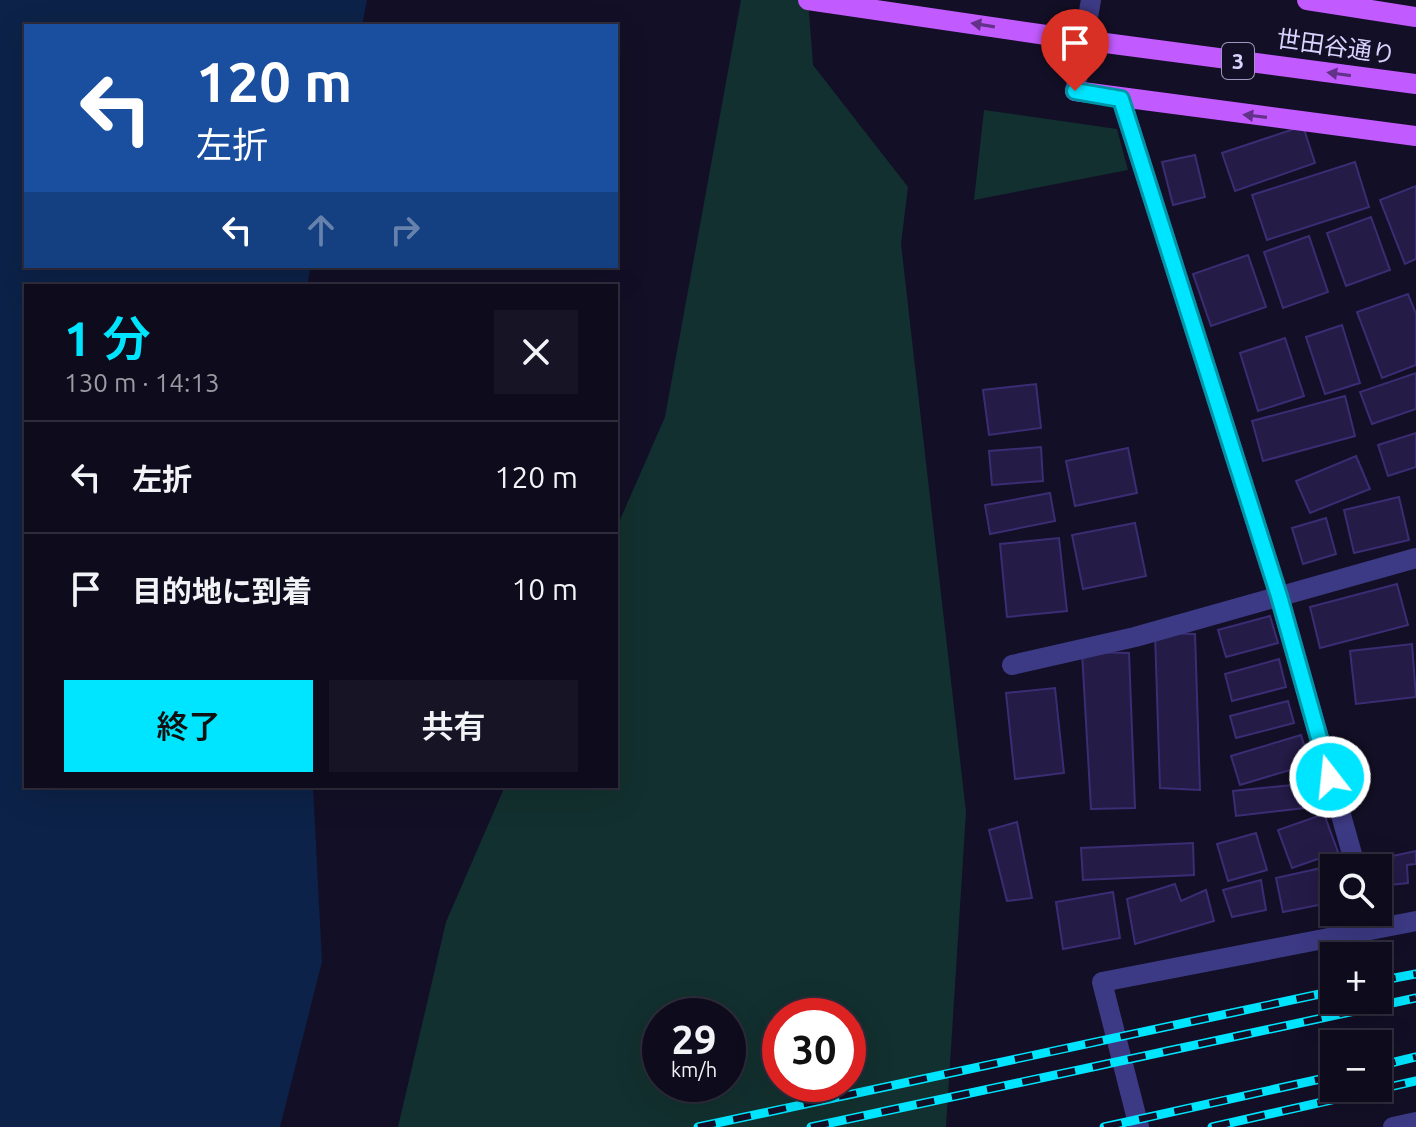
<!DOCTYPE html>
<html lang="ja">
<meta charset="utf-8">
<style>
body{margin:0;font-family:Ubuntu,"Noto Sans JP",sans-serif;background:#171425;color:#f1f3f6;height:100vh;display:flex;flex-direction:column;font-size:30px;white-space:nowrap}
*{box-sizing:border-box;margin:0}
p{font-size:26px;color:#9b9ba3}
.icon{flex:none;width:44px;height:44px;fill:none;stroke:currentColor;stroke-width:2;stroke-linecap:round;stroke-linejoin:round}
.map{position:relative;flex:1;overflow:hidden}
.details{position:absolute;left:24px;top:284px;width:594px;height:504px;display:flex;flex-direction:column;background:#0e0b1c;border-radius:0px;box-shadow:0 8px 32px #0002,0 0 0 2px #2e2b3b}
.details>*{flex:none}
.top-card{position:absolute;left:24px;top:24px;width:594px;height:244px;border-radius:0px;box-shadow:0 8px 32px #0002,0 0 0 2px #2e2b3b;background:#1a4fa0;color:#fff;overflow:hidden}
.fabs{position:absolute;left:1320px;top:854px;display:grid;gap:16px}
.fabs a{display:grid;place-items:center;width:72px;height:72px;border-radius:0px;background:#0e0b1c;box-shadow:0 8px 32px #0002,0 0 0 2px #2e2b3b;font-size:40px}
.speed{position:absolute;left:642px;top:998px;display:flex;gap:16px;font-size:40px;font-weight:700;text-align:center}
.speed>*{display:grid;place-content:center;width:104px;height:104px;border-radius:50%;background:#0e0b1c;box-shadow:0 8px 32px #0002,0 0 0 2px #2e2b3b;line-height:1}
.speed small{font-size:20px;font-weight:400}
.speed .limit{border:12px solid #d22;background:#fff;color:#111}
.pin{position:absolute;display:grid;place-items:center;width:68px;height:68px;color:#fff;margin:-82px -34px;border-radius:50% 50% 50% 0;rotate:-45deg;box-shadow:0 0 8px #0007}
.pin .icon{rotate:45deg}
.me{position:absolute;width:88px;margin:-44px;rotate:344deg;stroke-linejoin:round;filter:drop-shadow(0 0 6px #0008)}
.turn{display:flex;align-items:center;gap:28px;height:168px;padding:0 40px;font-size:36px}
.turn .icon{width:104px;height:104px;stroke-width:2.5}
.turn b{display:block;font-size:56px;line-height:68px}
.lanes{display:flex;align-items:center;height:76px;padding:0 40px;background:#0003;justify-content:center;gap:40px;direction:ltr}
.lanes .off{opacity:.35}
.round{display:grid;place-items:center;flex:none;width:84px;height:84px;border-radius:0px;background:#171425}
.head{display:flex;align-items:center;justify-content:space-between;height:136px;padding:0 40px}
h1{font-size:48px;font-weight:600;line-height:60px;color:#00e5ff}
.primary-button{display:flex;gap:16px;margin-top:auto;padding:16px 40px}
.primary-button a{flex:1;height:92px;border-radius:0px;background:#00e5ff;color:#111;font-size:32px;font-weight:600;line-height:92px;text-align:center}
.primary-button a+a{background:#171425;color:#f1f3f6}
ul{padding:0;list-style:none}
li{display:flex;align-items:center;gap:24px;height:112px;padding:0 40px;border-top:2px solid #2e2b3b}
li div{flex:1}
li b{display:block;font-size:30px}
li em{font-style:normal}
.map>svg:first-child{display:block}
.green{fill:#12302f;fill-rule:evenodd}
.water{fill:#0c2248}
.building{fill:#241b47;stroke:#3b2d73;stroke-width:2}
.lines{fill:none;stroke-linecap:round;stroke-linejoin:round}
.street{stroke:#3d3a85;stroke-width:20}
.primary{stroke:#c25bff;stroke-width:20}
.rail-casing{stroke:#00e5ff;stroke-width:9}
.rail{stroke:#130f26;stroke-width:6;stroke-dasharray:18;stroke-linecap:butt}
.primary-bridge{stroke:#c25bff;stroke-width:20}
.oneway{fill:#623188}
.route-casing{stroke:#0095a6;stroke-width:20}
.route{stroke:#00e5ff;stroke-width:14}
.labels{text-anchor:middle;stroke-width:7;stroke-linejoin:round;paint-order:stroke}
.shield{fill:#130f26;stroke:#9e99be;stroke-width:2}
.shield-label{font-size:22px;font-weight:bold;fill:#d9d4ff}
.street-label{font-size:24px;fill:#d9d4ff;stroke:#130f26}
</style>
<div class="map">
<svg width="1416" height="1127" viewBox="0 0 1416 1127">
<rect width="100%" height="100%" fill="#130f26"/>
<g class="green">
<path d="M741,0h67l5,65 95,122 -7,57 65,568 -20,315h-548l48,-205 59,-136h111v-257l49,-112zM660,1016h68v68h-68zM780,1016h68v68h-68z"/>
<path d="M984,110l133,19 11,41 -154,30z"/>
</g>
<path class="water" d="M0,0h367l-5,26h-336v240h285l-4,20h-281v500h287l9,176 -42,165h-280z"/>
<g class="building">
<path d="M1303,126l12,37 -80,28 -13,-38z"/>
<path d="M1195,155l10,42 -32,8 -11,-43z"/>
<path d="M1355,162l14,45 -102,33 -15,-45z"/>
<path d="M1416,186v73l-11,5 -25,-64z"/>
<path d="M1371,217l19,53 -44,16 -19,-53z"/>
<path d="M1309,236l19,56 -45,16 -19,-56z"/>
<path d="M1248,255l18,52 -55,19 -18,-52z"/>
<path d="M1408,294l8,20v51l-34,13 -25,-66z"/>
<path d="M1342,325l18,58 -35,11 -19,-57z"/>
<path d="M1285,338l19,58 -46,15 -18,-58z"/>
<path d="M1416,373v36l-44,15 -12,-32z"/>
<path d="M1036,384l5,44 -52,7 -6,-45z"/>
<path d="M1345,396l10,40 -92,25 -11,-40z"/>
<path d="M1416,433v34l-28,9 -10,-31z"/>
<path d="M1041,447l2,34 -51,4 -3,-34z"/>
<path d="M1128,448l9,45 -62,13 -9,-45z"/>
<path d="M1356,456l14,33 -60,24 -14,-32z"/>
<path d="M1050,493l5,28 -65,13 -5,-29z"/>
<path d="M1399,497l10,43 -55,13 -10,-43z"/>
<path d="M1326,518l10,36 -33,10 -11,-36z"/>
<path d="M1135,523l11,53 -63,13 -11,-54z"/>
<path d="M1059,538l8,73 -60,6 -7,-73z"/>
<path d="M1397,584l11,41 -88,23 -10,-41z"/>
<path d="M1270,616l8,27 -52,14 -8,-27z"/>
<path d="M1155,633l40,1 5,156 -40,-2z"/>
<path d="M1412,644l4,53 -60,7 -6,-53z"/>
<path d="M1082,652l47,1 6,155 -44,1z"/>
<path d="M1279,659l7,28 -54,14 -7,-27z"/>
<path d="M1055,688l9,85 -49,6 -9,-86z"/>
<path d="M1288,701l6,22 -58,15 -6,-22z"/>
<path d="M1301,735l9,29 -70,21 -9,-29z"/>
<path d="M1302,784l2,24 -68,8 -3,-25z"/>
<path d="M1324,814l14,38 -46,16 -14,-38z"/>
<path d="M1017,822l15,76 -25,3 -18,-71z"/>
<path d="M1256,833l11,37 -39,11 -11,-37z"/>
<path d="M1193,843l1,32 -111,5 -2,-32z"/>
<path d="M1416,851v13l-9,1 1,18 -18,2 -7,-27z"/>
<path d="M1348,862l2,6h-16v34l-51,10 -7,-34z"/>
<path d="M1261,880l5,30 -34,7 -9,-27z"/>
<path d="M1175,884l6,17 25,-11 8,31 -79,23 -8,-45z"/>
<path d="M1113,892l7,46 -57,11 -7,-47z"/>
</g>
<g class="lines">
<g class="street">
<path d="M1075,91l16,-91"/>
<path d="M1121,99l158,497 77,272"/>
<path d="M1012,665l123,-28 281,-79"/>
<path d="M1139,1127l-37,-145 314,-61"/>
<path d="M1393,1127l23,-5"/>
</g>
<g class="primary">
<path d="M808,0l252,37"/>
<path d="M1307,0l109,17"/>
<path d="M1075,91l341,45"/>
</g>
<g class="rail-casing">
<g id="rail">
<path d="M1378,981l38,-7"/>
<path d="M1378,1066l38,-9"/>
<path d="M698,1127l636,-136"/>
<path d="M811,1127l605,-129"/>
<path d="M1104,1127l230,-51"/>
<path d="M1212,1127l204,-46"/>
</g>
</g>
<use href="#rail" class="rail"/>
<path class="primary-bridge" d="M1060,37l356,47"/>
</g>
<defs><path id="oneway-solid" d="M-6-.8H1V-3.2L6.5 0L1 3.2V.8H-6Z" transform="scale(2)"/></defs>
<g class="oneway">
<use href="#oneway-solid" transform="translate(983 25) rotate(-171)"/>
<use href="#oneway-solid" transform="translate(1339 74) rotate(-172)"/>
<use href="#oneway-solid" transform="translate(1255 116) rotate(-173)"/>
</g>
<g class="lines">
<g class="route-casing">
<path id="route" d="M1075,91l46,8 158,497 51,181"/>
</g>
<use href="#route" class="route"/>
</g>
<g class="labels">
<rect class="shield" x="1222" y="43" width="32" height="36" rx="6"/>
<g class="shield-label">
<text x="1238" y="69">3</text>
</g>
<g class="street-label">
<text transform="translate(1336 47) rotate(8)" y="8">世田谷通り</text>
</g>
</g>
</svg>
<div class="fabs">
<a><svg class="icon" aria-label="search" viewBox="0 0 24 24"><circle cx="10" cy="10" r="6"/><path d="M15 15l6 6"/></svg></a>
<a>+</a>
<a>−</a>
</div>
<div class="speed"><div>29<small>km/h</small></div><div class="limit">30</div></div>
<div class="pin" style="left:1075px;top:91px;background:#d93025"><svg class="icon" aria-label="arrive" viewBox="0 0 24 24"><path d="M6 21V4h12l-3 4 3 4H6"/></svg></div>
<svg class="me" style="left:1330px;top:777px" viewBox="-20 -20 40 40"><circle r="17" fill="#00e5ff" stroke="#fff" stroke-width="3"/><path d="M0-11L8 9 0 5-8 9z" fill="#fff"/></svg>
<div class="top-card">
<div class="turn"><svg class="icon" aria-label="left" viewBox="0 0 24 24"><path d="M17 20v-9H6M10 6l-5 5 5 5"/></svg><div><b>120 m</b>左折</div></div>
<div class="lanes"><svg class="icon" aria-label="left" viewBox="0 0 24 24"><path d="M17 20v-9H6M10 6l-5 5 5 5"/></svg><svg class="icon off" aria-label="ahead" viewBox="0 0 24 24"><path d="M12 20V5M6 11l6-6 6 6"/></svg><svg class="icon off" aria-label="right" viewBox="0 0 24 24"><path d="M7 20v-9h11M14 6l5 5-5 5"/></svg></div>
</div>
<section class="details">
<div class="head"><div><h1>1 分</h1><p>130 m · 14:13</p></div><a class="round"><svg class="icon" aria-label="close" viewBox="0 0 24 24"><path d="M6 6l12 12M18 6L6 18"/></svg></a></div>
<ul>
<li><svg class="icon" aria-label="left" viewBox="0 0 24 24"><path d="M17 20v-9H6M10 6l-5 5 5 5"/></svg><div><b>左折</b></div><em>120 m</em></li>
<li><svg class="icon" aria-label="arrive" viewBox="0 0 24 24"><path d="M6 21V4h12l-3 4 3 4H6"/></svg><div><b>目的地に到着</b></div><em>10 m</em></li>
</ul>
<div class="primary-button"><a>終了</a><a>共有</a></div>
</section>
</div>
